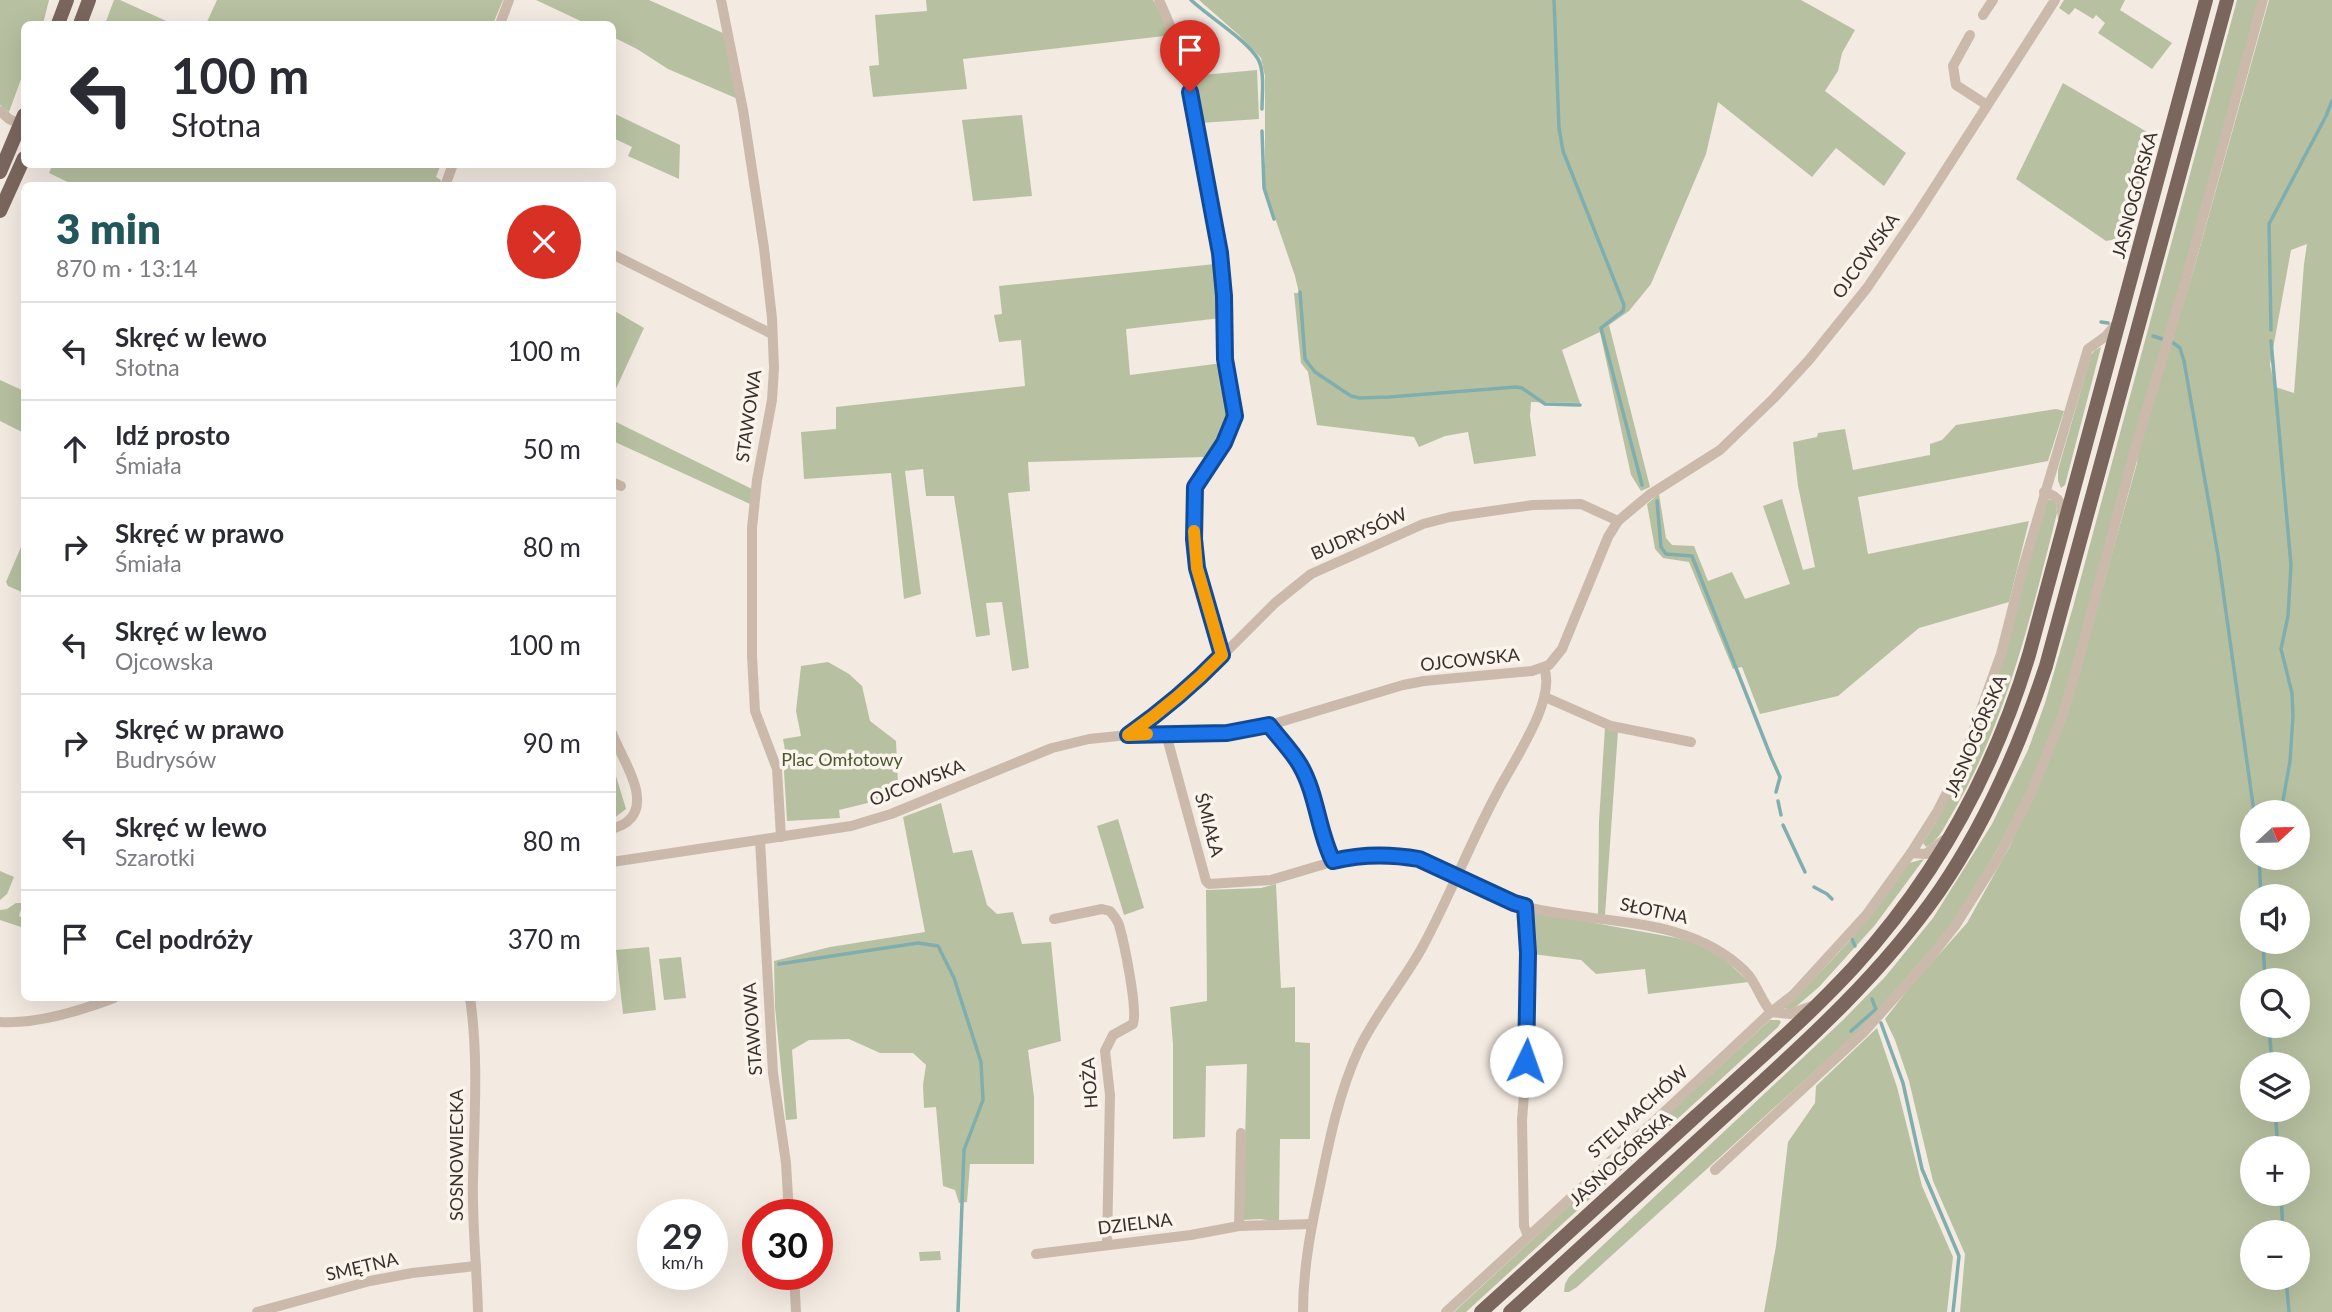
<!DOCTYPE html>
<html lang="pl">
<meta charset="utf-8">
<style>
body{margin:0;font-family:Lato,sans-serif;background:#f2f2f3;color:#2b2b33;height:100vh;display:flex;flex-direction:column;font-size:26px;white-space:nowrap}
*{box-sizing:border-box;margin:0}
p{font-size:23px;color:#7c7c81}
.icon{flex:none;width:38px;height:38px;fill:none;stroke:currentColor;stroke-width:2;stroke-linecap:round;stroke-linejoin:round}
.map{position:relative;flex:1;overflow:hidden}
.panel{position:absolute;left:21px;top:182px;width:595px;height:819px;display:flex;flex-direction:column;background:#fff;border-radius:10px;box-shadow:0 7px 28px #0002}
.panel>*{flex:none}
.guide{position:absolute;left:21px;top:21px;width:595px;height:147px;border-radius:10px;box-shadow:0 7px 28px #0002;background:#fff;color:#2b2b33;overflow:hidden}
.needle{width:46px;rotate:68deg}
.buttons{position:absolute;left:2240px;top:800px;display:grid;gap:14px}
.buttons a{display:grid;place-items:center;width:70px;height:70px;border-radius:50%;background:#fff;box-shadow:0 7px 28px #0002;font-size:35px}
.speed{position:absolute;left:637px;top:1199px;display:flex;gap:14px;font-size:35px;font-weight:700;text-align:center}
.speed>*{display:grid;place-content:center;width:91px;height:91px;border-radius:50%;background:#fff;box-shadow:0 7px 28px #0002;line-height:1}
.speed small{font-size:18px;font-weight:400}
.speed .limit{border:10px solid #d22;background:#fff;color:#111}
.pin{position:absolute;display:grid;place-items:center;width:60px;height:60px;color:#fff;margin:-72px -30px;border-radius:50% 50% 50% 0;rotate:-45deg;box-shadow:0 0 7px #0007}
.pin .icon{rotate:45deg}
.me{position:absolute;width:77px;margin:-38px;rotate:3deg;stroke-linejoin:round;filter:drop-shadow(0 0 5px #0008)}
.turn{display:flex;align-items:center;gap:24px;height:147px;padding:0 35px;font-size:32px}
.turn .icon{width:91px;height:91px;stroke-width:2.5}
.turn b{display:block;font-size:49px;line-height:60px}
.round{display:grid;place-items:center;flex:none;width:74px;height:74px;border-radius:37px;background:#f2f2f3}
.overview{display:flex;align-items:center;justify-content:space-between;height:119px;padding:0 35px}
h1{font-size:42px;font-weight:800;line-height:52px;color:#225759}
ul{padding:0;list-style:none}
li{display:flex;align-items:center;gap:21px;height:98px;padding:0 35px;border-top:2px solid #e1e1e2}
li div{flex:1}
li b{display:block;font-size:26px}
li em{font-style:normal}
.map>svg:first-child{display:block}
.green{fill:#b7c1a1;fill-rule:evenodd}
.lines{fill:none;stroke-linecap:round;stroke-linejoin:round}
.stream{stroke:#80aeaf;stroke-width:3.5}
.minor{stroke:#cbbaac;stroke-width:10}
.major{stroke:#7a665d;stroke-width:14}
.route-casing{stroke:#114b97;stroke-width:18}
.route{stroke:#1a73e8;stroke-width:12}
.slow{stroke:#f59e0b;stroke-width:12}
.labels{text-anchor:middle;stroke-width:7;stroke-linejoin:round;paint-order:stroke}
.street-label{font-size:18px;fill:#392f2b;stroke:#faf4ed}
.park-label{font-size:18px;fill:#495730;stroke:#faf4ed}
</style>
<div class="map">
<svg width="2332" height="1312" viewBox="0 0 2332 1312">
<rect width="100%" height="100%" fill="#f3eae1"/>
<g class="green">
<path d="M0,0h49l-6,24h-19v47l-15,41 -9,-7z"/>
<path d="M114,0h6l53,24h-68z"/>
<path d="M217,0h286l-10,24h-287z"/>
<path d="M536,0h113l74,33 15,66 -70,-30 -31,-20 -24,-12 -1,-13h-25z"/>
<path d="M926,0h227l20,35 -210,24 4,30 -94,8 -4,-31 10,-1 -4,-50 52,-4z"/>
<path d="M1199,0h602l54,30 -13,23 -4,18 -13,20 81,62 -22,33 -48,-38 -24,29 -94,-75 -12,52 -55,130 -22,27 -20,14 41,162 -9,4 -10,-16 -31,-143 -38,18 18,53 -49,-1 -1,14 6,40 -62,8 -6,-32 -23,4 -26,11 -5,-10 -97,-12 -9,-53 -7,-9 -7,-70h5l-4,-17 -30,-87v-113l-4,-18 -21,-22z"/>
<path d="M2064,0h61l-5,10 52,33 -20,26 -54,-36 7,-10 -9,-8 -3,4 -18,-11 -6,7 -10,-7z"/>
<path d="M2237,0h22l-191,691 -38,98 -52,95 -34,51 -83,94 -284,258 -8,5h-5l1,-8 4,-7 274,-257 42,-43 48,-59 59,-94 36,-74 17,-47 28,-96z"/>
<path d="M2269,0h63v1312h-372l5,-58 -32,-73 -24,-100 -14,-41 -10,-21 24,-31 58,-65 43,-77 63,-151 64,-232 1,-12 55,-179zM2307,244l-3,20 -10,129 -19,-6 -5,-22 21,-115zM2252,812h46v46h-46zM2252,896h46v46h-46zM2252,980h46v46h-46zM2252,1064h46v46h-46zM2252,1148h46v46h-46zM2252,1232h46v46h-46z"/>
<path d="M1257,70l2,49 -59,4 -9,-47z"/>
<path d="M2063,83l91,53 -28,101 -20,4 -90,-62z"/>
<path d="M613,113l67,32 -1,34 -51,-23 4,-9 -19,-9z"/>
<path d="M1022,115l10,81 -59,5 -11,-81z"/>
<path d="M53,164h388l-5,13 5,3 -2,6h-363l-27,-13z"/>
<path d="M1215,264l6,54 -95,11 4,46 92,-12 7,47 -4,17 -21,30 -176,5 2,29 -22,2 21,175 -17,3 -10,-69 -16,1 4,32 -14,2 -22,-141h-28l-3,-27 -18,2 16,123 -17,5 -13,-126 -87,6 -3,-47 35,-3v-22l189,-21 -4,-46 -22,2 -5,-27 8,-1 -3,-28z"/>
<path d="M613,310l31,18 -31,67z"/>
<path d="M2101,347l-36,138 -4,3 -3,-7v-11l33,-115 4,-5z"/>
<path d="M0,380l24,11v42l-24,-12z"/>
<path d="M2056,409l8,2 -16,50 -190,36 10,57 161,-33 -20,81 -90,26 -81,68 -78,18 -18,-47 -9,2 -44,-107 -26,-4 -8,-9 -8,-45 12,-10 7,44 6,7 22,1 14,35 24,-9 13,27 45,-15 -27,-78 19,-7 21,71 12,-3 -17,-81 -5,-44 24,-5 1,-4 27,-4 8,41 77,-15v-11l12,-4 14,-15z"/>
<path d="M612,420l140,69 -2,15 -137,-63z"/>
<path d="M2048,499l8,3 1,11c-26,104 -52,214 -108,306 -6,11 -12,23 -23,28l-3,-4 14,-22 84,-233z"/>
<path d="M24,540v53l-16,-7 -2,-4z"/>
<path d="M828,662l21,12 13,12 8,35 26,20 2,44 -22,16 -37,9 1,8 -53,3 -3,-50 4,-4 -5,-28 18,-3 -5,-25 5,-45z"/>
<path d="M1605,727l13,4 -13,184h-7l1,-94z"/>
<path d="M613,766l13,43 -13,10h-1z"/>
<path d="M941,803l12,50 19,-3 15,55 10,9 16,-2 9,32 29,-2 10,99 -33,9 6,47v67h-64l-3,38 -8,1 -4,-13 -12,-4 -7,-79 -12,1 -1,-23 3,-20 -13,-12h-33l-31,-14 -40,1 -17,10 5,69 -11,1 -11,-113 -1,-46 56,-14 95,-15 -22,-115z"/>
<path d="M1118,819l26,89 -20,7 -27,-89z"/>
<path d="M1924,859l-49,66 -56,62 -27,23 -9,-2c49,-44 90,-92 126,-145z"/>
<path d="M0,871l14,6 -7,17 -7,6z"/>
<path d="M1276,884l5,104 14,-1v55l15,1v96h-30l-1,83 -19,-3 -17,1 4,-156 -41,2 -1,71 -32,2v-95l-3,-37 37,-6 -1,-111 55,-2z"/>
<path d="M16,903h7l-4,13 5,3v9l-24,-8v-10l7,-1z"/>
<path d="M1534,912l143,26 24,6 21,13 27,25 -101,12 -3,-25 -49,5 -15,-14 -49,-6 -3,-36z"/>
<path d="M649,947l7,63 -33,4 -7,-64z"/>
<path d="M681,957l5,41 -22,2 -5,-41z"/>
<path d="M1770,1020h9l2,2 -3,5 -312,285h-12z"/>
<path d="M1877,1028l20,59 25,99 31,71 -6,55h-183l12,-66 12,-104 27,-39 1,-17z"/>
<path d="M940,1251l1,9 -21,1 -1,-9z"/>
</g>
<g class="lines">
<g class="stream">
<path d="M1191,0c18,17 55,39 67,59 7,12 4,36 4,50"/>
<path d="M1554,0l5,128 4,23 61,154 -1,6 -22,17 41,157"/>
<path d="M1262,131l2,57 10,31"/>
<path d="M1300,292l5,67 10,13 36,24 9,2 29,-1 127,-10 6,1 23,16 35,1"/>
<path d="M2101,322l7,1"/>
<path d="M2271,330l-2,-106 57,-108 6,-15"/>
<path d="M2153,336l9,3"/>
<path d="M2271,341l20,224 -3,51 -7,33 11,44 1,23 -3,45 -9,51"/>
<path d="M2172,342l8,6 4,13 34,194 36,257"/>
<path d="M1657,501l4,46 5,7 26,2 79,201 9,20 -4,15"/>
<path d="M1778,801l3,14"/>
<path d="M1783,825l22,47"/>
<path d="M2259,858l2,38"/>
<path d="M1814,887l13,7 5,5"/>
<path d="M1852,939l3,7"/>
<path d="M2263,942l2,38"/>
<path d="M779,964l139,-21 20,3 16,32 27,84 2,38 -19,50 -6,162"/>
<path d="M1872,999l4,11"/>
<path d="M1881,1023l22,60 19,86 37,87 -6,56"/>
<path d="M2269,1026l3,38"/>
<path d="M1851,1031l25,-22"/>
<path d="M2275,1110l3,38"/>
<path d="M2281,1194l2,38"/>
<path d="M2286,1278l3,34"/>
</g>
<g class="minor">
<path d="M721,0l22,110 21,138 8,70 2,50 -2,32 -15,80 -5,48v128l3,55 22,58 4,68"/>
<path d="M1159,0l17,39 21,82 3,28 20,103 5,44v63l10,57 -11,27 -29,44 -1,52 3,29 25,87"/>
<path d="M1983,15l10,-15"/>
<path d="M500,24l9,-24"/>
<path d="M1970,35l-17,31 3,19 31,20"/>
<path d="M0,111l9,8 11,5"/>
<path d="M445,186l8,-22"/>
<path d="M612,254l160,80"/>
<path d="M612,482l9,4"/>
<path d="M2044,492c17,4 18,13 19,29"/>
<path d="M1545,697l66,29 80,16"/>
<path d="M1269,725c10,13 23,26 31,40 17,29 18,66 33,96"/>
<path d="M612,733c8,23 41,67 16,88 -4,4 -11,6 -16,8"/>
<path d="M1166,734l40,147 3,3 62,-4 81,-24h51l17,3c35,12 66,37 102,47 76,20 163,7 223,65 12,12 15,28 26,41l19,2 22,-8"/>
<path d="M1128,735l32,-23 37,-31 78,-78 36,-29 63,-28 49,-22 27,-7 83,-12 48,-1 37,17"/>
<path d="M760,840l13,233 13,90 3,51"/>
<path d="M1911,853l15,1 18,-14"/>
<path d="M612,862l239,-36 40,-12 161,-66 37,-9 39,-4 99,-2 33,-5 143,-43 21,-4 108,-10 17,-6 13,-16 46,-112 10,-16 31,-26 71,-45 54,-52 35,-38 58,-72 51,-75 137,-213"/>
<path d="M1525,906l3,47v90l-6,77 2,106 4,10"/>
<path d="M1054,919l48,-10 8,2c3,4 7,8 9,14 5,17 19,84 14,99l-20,11 -8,16 5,44 -3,150"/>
<path d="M470,998c9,60 4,123 3,184 -1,43 4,87 5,130"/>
<path d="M0,1022c38,2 79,-11 114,-24"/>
<path d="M1715,1170l149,-138 65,-73 26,-33 26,-41 17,-27 33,-65 31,-76 14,-47 59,-221 49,-163 79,-286"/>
<path d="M1239,1226l2,-93"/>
<path d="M1036,1254l155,-19 48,-9 73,-2"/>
<path d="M794,1274l2,38"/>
<path d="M257,1312l113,-31 42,-8 64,-7"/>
<path d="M1303,1312c0,-43 8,-84 17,-126 9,-45 19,-94 39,-137 17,-36 45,-68 64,-103 27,-50 47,-103 74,-153 15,-30 60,-93 47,-125"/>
<path d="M1446,1312l213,-195 112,-105 22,-17 74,-81 44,-61 26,-41 24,-47 40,-111 21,-83 66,-222 18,-13 12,-14"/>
</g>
<g class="major">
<path d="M58,24l9,-24"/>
<path d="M80,24l9,-24"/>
<path d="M0,172l24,-57"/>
<path d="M0,211l24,-53"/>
<path d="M1481,1312c72,-65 144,-131 215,-196 54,-49 109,-96 158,-149 82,-90 140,-196 175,-312l177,-655"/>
<path d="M1510,1312c73,-67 146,-133 219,-200 76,-69 152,-137 211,-222 47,-69 80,-145 106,-224l181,-666"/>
</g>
</g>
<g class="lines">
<g class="route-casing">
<path id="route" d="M1190,92l30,161 4,43 1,63 10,57 -11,27 -29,44 -1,52 3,29 25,87c-29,30 -60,56 -94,80l99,-2 42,-8c10,13 23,26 31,40 17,29 18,66 33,96 28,-7 58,-7 86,-2l95,44 11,3 3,47 -2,108"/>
</g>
<use href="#route" class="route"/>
<path class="slow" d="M1147,734l-19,1c34,-24 65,-50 94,-80l-25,-87 -3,-37"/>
</g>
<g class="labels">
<g class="street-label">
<text transform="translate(2135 195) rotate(-75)" y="6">JASNOGÓRSKA</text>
<text transform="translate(1866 256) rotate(-54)" y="6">OJCOWSKA</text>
<text transform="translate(749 416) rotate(-82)" y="6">STAWOWA</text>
<text transform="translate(1359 534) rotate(-24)" y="6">BUDRYSÓW</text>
<text transform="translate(1470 660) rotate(-6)" y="6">OJCOWSKA</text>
<text transform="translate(1976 736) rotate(-67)" y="6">JASNOGÓRSKA</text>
<text transform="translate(917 783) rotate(-21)" y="6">OJCOWSKA</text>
<text transform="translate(1209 825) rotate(75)" y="6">ŚMIAŁA</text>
<text transform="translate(1654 911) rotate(12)" y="6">SŁOTNA</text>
<text transform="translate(753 1029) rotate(-94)" y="6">STAWOWA</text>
<text transform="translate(1090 1083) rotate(-94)" y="6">HOŻA</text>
<text transform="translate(1638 1112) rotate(-42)" y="6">STELMACHÓW</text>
<text transform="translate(457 1155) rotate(-90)" y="6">SOSNOWIECKA</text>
<text transform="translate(1621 1159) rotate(-42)" y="6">JASNOGÓRSKA</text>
<text transform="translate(1135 1224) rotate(-7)" y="6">DZIELNA</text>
<text transform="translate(362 1267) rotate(-13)" y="6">SMĘTNA</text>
</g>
<g class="park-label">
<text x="842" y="766">Plac Omłotowy</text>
</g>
</g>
</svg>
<div class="buttons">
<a><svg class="needle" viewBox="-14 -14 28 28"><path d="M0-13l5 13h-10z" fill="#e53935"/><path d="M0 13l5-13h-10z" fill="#7c7c81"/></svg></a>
<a><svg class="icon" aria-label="sound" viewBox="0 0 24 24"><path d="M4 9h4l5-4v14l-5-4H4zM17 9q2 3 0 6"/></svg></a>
<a><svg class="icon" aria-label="search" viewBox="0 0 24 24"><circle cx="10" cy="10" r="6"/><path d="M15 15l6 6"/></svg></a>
<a><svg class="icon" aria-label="layers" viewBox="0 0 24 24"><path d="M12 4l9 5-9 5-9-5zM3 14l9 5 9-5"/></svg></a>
<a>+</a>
<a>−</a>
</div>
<div class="speed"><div>29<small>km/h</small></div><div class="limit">30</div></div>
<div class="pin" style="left:1190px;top:92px;background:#d93025"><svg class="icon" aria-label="arrive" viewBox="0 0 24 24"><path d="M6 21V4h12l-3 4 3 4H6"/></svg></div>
<svg class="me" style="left:1526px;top:1061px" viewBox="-20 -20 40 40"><circle r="19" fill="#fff"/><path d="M0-13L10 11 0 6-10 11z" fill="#1a73e8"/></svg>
<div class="guide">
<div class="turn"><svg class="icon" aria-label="left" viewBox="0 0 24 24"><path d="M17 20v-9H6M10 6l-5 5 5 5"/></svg><div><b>100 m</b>Słotna</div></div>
</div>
<section class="panel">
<div class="overview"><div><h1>3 min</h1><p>870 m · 13:14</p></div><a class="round" style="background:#d93025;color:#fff"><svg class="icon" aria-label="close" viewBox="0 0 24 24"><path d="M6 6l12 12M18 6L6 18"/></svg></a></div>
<ul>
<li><svg class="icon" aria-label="left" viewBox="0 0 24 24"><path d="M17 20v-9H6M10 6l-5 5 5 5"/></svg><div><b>Skręć w lewo</b><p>Słotna</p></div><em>100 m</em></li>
<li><svg class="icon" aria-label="ahead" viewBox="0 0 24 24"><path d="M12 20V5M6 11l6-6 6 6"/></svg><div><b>Idź prosto</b><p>Śmiała</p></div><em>50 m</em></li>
<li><svg class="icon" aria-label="right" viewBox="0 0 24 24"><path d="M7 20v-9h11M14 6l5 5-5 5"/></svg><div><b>Skręć w prawo</b><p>Śmiała</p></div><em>80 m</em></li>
<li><svg class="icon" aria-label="left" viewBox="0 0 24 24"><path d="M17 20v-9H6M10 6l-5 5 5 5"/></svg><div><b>Skręć w lewo</b><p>Ojcowska</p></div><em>100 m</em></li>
<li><svg class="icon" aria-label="right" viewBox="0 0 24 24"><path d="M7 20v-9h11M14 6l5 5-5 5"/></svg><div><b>Skręć w prawo</b><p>Budrysów</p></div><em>90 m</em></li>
<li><svg class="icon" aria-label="left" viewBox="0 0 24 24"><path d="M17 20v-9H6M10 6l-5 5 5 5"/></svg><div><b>Skręć w lewo</b><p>Szarotki</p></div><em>80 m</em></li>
<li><svg class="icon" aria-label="arrive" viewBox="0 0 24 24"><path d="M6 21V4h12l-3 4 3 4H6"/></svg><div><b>Cel podróży</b></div><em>370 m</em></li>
</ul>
</section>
</div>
